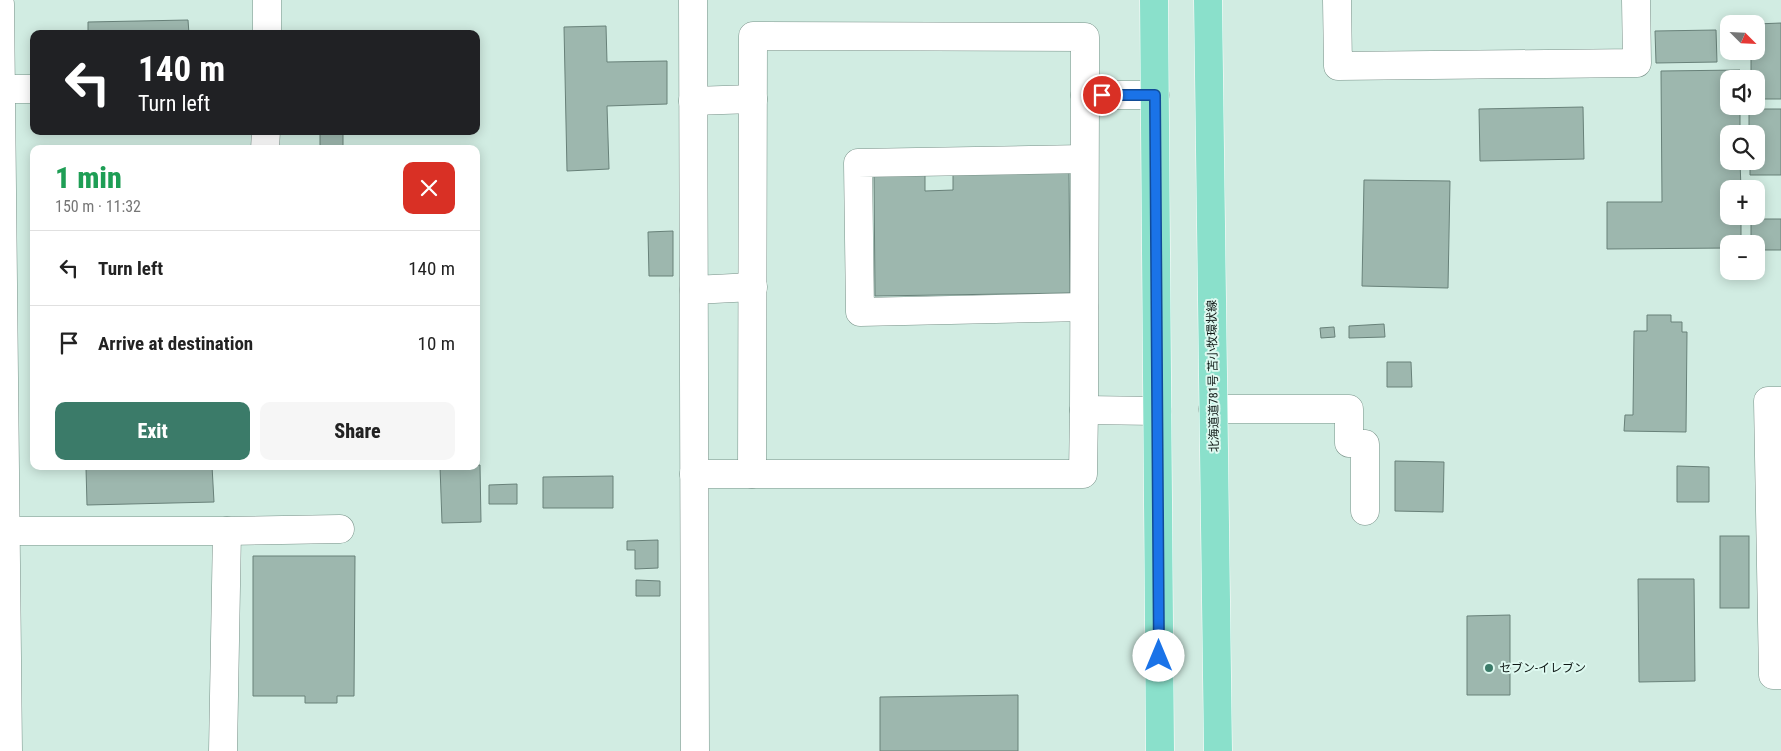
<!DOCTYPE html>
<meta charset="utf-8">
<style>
body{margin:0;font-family:"Roboto Condensed","Noto Sans JP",sans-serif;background:#f6f6f6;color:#222;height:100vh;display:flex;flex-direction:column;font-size:19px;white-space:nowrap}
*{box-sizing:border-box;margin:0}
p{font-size:16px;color:#767676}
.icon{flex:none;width:28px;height:28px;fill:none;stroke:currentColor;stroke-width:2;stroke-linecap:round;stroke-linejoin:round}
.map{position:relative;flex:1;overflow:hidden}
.details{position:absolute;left:30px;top:145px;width:450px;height:325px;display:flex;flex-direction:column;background:#fff;border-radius:10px;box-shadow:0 2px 12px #0003}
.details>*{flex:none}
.hud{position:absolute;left:30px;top:30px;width:450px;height:105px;border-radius:10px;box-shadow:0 2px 12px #0003;background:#202124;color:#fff;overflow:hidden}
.needle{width:32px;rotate:114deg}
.tools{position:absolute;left:1720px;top:15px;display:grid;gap:10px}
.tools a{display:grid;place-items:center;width:45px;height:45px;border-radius:10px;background:#fff;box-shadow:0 2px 12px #0003;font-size:25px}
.pin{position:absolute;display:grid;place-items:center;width:42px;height:42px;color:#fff;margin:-21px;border:2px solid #fff;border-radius:50%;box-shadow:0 1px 5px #0007}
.me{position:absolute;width:55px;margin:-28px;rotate:0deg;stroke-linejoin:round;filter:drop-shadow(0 0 4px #0008)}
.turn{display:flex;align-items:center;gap:18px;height:105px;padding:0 25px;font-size:22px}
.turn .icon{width:65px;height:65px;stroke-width:2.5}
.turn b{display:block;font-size:35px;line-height:42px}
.round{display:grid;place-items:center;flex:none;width:52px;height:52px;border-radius:10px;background:#f6f6f6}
.summary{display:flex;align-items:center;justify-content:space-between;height:85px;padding:0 25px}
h1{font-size:30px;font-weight:800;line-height:38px;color:#1e9e55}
.primary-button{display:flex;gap:10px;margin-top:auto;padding:10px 25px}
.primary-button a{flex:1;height:58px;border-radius:10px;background:#3b7b69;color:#fff;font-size:20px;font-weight:800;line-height:58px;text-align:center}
.primary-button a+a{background:#f6f6f6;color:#222}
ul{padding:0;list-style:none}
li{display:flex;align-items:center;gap:15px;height:75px;padding:0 25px;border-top:1px solid #e0e0e0}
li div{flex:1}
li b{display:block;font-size:19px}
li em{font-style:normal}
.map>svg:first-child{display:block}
.building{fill:#9db7ae;stroke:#688179}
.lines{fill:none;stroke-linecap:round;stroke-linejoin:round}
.minor-casing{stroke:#789188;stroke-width:29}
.major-casing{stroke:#fff;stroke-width:29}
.minor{stroke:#fff;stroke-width:28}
.major{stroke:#8ae0cb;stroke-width:28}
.route-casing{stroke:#114b97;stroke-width:12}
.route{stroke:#1a73e8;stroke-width:9}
.poi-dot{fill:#3b7b69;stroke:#def9f0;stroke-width:2}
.labels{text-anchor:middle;stroke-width:4;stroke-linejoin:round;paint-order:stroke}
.street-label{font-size:12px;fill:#0e1714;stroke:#def9f0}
.poi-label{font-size:12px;fill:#0e1714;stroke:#def9f0;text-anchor:start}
</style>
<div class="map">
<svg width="1781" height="751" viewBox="0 0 1781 751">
<rect width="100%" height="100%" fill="#d1ece2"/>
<g class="building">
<path d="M188,20l1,14h-107v-2h6v-10z"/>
<path d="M1781,23v76h-25v-20h-5v-28h5v-27z"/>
<path d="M606,26l1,36 60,-1v43l-60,2 2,63 -42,2 -3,-144z"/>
<path d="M1716,30l1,32 -61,1 -1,-32z"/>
<path d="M287,31l55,1v2h-55z"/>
<path d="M1740,70v9h-11v27h11v28h-11v27h11l1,28h-12v27h12v28h-12v4l-122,1v-47h55l-1,-131z"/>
<path d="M1583,107l1,52 -104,2 -1,-52z"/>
<path d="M1749,109h32v66h-31v-14h6v-27h-7z"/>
<rect x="320" y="131" width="23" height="18"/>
<path d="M1069,171l1,122 -195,3 -1,-122 51,-1v18l28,-1v-18z"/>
<path d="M1364,180l86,1 -2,107 -86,-2z"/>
<path d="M1751,219h30v31h-25v-6h-5z"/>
<path d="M673,231v45h-24l-1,-44z"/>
<path d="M1647,315h24v7h11v10h5l-1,100 -62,-1 1,-16h8l1,-84h13z"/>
<path d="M1384,324l1,13 -36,1v-12z"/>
<path d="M1334,327l1,10 -14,1 -1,-10z"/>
<path d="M1387,362h24l1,25h-25z"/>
<path d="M1395,461l49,1 -1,50 -48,-1z"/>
<path d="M476,465h4l1,57 -39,1 -2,-57z"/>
<path d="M150,466h62l2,36 -127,3 -1,-37z"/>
<path d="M1677,466l32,1v35h-32z"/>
<path d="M613,476v32h-70v-31z"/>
<path d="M517,484v20h-28v-19z"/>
<rect x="1720" y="536" width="29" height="72"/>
<path d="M658,540v28l-23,1v-19h-8v-9z"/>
<path d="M253,556h102l-1,140h-17v7h-32v-7h-52z"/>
<path d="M1638,579h56l1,102 -56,1z"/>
<path d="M636,580l24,1v15h-24z"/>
<path d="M1510,615v80h-43v-79z"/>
<path d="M1018,695v56h-138v-54z"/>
</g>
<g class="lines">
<g class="minor-casing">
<g id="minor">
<path d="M693,0l2,751"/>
<path d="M1337,0l1,66 299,-3 -1,-63"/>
<path d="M0,4l8,747"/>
<path d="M267,34v-34"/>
<path d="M2,89h32"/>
<path d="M693,101l60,-2"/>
<path d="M265,149l1,-18"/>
<path d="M694,290l59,-3"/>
<path d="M1084,307l-224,5 -2,-149 226,-4"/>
<path d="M1781,401h-13l5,274h8"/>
<path d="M1213,409h136v34l16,1v67"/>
<path d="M1084,410l1,-315h70"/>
<path d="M694,474h389l1,-64 73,1"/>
<path d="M752,474l1,-438 332,1v58"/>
<path d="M6,531h221l-4,220"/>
<path d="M227,531l113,-2"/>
</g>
</g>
<g class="major-casing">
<g id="major">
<path d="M1154,0l6,751"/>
<path d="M1208,0l10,751"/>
</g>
</g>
<use href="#minor" class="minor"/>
<use href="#major" class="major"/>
</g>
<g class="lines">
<g class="route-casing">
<path id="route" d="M1102,95h53l4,561"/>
</g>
<use href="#route" class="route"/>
</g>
<circle class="poi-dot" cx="1489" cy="668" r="5"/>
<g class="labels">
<g class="street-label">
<text transform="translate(1213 376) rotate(-91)" y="4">北海道道781号 苫小牧環状線</text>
</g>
<g class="poi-label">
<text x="1499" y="672">セブン-イレブン</text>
</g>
</g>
</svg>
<div class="tools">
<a><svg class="needle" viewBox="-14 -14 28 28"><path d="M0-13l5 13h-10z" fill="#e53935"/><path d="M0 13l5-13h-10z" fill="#767676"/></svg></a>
<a><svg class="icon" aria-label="sound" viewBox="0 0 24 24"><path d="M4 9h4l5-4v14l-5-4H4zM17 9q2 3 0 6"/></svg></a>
<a><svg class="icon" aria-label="search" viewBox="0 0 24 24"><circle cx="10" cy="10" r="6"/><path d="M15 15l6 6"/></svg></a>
<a>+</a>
<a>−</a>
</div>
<div class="pin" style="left:1102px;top:95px;background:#d93025"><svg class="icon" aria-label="arrive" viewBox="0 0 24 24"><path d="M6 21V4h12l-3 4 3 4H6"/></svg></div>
<svg class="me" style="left:1159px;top:656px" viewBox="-20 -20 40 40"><circle r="19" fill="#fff"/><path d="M0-13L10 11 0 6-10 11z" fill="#1a73e8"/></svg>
<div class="hud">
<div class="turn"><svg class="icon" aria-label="left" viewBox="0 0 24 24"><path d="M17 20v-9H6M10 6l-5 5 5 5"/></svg><div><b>140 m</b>Turn left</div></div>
</div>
<section class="details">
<div class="summary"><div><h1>1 min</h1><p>150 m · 11:32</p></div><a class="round" style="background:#d93025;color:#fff"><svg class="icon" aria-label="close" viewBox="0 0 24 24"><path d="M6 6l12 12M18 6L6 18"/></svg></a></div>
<ul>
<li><svg class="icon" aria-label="left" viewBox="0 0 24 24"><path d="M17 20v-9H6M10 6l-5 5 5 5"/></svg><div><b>Turn left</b></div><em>140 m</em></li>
<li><svg class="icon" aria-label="arrive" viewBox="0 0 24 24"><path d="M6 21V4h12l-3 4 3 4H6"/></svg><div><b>Arrive at destination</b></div><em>10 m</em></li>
</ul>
<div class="primary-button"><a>Exit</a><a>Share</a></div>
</section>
</div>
